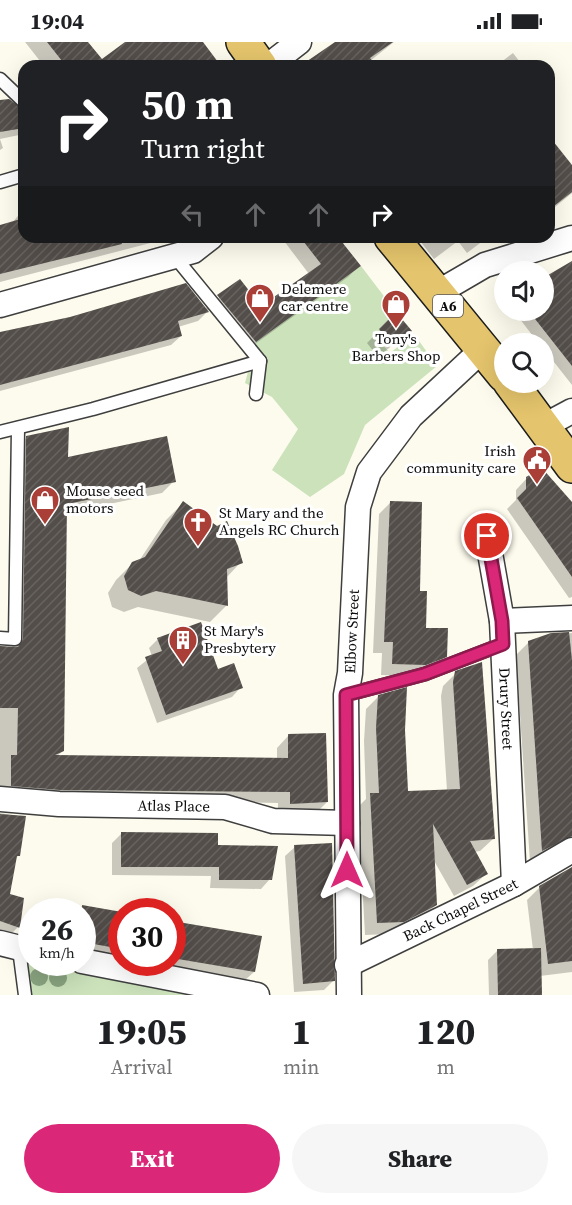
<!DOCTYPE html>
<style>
body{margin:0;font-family:"Source Serif 4",serif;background:#f6f6f6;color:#202124;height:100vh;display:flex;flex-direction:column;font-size:22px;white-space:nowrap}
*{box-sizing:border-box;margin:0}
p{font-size:20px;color:#757577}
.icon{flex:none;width:33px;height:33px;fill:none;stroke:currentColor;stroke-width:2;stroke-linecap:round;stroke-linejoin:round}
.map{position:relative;height:953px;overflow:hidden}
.panel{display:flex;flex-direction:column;background:#fff;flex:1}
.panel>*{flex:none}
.guide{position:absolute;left:18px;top:18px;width:537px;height:183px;border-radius:18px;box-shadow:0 6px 24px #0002;background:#202124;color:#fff;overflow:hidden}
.buttons{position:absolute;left:494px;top:219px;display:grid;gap:12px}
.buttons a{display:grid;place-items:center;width:60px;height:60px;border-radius:50%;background:#fff;box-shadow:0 6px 24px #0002;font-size:30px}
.speed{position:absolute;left:18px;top:856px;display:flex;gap:12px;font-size:30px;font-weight:700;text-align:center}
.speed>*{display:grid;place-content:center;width:78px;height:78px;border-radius:50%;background:#fff;box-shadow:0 6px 24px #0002;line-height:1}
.speed small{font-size:15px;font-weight:400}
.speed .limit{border:9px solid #d22;background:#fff;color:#111}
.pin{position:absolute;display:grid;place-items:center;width:51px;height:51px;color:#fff;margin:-26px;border:3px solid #fff;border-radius:50%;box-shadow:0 2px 6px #0007}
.me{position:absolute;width:66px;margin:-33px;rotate:0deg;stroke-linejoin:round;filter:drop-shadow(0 0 4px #0008)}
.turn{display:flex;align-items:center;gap:21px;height:126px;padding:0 24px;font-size:27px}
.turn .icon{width:78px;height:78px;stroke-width:2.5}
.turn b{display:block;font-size:42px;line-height:51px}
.lanes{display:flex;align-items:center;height:57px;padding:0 24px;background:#0003;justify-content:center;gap:30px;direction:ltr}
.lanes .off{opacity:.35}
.eta{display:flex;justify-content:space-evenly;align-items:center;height:102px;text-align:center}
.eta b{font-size:36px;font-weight:800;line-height:42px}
.button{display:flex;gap:12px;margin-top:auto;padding:12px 24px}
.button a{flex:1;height:69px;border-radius:36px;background:#db2777;color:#fff;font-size:24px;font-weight:800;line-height:69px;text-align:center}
.button a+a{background:#f6f6f6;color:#202124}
.status{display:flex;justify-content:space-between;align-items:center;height:42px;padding:0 30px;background:#fff;direction:ltr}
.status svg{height:16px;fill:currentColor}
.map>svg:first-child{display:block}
.grass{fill:#cbe2bb}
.shadow{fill:#0003}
.building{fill:url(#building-hatch)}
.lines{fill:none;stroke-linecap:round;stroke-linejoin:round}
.service-casing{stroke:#3f3f3f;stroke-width:15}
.minor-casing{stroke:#3f3f3f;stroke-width:27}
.trunk-casing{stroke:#1d1d1d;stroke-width:36}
.service{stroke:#fff;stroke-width:12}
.minor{stroke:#fff;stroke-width:24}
.trunk{stroke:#e4c46c;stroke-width:33}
.tree{fill:#89a37f}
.route-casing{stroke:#8e194d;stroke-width:15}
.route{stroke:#db2777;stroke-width:10}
.labels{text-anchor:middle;stroke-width:6;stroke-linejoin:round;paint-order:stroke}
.shield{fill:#fff;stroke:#555;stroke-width:1.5}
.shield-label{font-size:14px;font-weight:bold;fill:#0c0c0c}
.poi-label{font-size:15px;fill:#0c0c0c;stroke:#fff;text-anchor:start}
.street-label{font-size:15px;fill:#0c0c0c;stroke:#fff}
</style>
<div class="status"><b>19:04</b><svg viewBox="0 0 49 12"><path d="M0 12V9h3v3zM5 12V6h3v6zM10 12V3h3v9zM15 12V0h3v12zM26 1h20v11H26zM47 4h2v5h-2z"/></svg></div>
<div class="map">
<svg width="572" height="953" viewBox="0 0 572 953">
<defs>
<pattern id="building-hatch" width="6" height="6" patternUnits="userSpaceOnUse" patternTransform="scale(1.5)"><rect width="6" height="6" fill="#534e4a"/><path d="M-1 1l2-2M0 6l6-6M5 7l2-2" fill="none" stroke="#676360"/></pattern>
</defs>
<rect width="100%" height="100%" fill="#fdfbed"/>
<g class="grass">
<path d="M361,224l35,46 -16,16 4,7 -6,5 12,13 24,-19 23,32 -72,59 -21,49 -34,23 -38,-27 26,-41 -26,-32 -27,-14 11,-41z"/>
<path d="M19,907l12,2 1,12h50l175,32h-232z"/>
</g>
<g class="shadow">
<path d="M25,0h62l19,24h-62z"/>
<path d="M337,0h57l-24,19 4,5h-67z"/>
<path d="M513,11l10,13h-27z"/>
<path d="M0,60l24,11v21l-24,5 3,9 -3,2z"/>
<path d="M549,96l23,30v25l-23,19z"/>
<path d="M22,169h2v26h142l-4,3 -162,42v-56l12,-3z"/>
<path d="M281,195h69l-8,8 17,21 -11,11 -104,75 -35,-42 -11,11 -20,6 3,9 -10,9 -171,46v-55l205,-27 34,-28 22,27 48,-34z"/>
<path d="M417,195h71l-21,16 -9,-12 -24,18z"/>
<path d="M572,224v119l-29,-37v-4h-4l-26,-34h30v-30z"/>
<path d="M396,272l14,17 -32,26 -11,-14z"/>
<path d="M27,395l40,21 107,23 -12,12 -96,20 -3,238 -6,5 220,3v-11l12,-13 38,67 -12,12 -37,1v-12l-278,-5v-151l12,1 3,-198z"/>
<path d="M527,436l45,28v91l-3,1 -62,-89 9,-9v-10z"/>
<path d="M391,460l33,127 22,27 -12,12 -21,8 -32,-1 1,-22h-9l6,-139z"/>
<path d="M183,461l58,59 -15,16v28l-16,16 -72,-15 -14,5 -12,-5 -4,-14 8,-13 17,-17 6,-2 27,-41z"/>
<path d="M572,591v226l-42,3 -14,-207 13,-13 22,-7z"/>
<path d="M158,597l59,31 24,17 -9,10 -75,26 -20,-55 15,-12 -3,-8z"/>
<path d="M456,631l37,166 -13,12 -6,1 12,22 -13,12 -19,10 -21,-37 3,46 -13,13 -33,16 -25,1 -7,-128 8,-8 -2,-58 2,-32 13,-13 25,34 3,62 40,-1 -6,-95 2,-10z"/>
<path d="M0,771l25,4 -6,38 -4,4 -7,36 10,32 -12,12 -6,-2z"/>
<path d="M122,791l94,13 54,33 -9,10 -51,-1 1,-12 -99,-1v-32z"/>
<path d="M295,805l38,134 -9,9 -30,2 -9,-136z"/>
<path d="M572,825v105l-32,4 1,19h-52l-1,-35 9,-9 36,-1 -6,-50 13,-13z"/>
<path d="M79,864l43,7v47l-40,-7v-41h-9z"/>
<path d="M172,880l82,50 -10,9 -103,-18h31z"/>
</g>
<g class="building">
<path d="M47,0h41l14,17 23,-17h78l18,24h-155z"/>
<path d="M335,0h58l-23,16 6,8h-76z"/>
<path d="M9,57l15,11v18l-24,4v-32z"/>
<path d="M549,94l23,29v27l-23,18z"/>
<path d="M24,176v19h97l1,7 -122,30v-49z"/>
<path d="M300,195h38l23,29 -105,76 -39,-47 23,-16 21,27 60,-42z"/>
<path d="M572,219v105l-44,-56h15v-32z"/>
<path d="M186,241l23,29 -31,9 4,15 -182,49v-53l70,-15z"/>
<path d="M396,270l16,19 -20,14 -13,-16z"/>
<path d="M69,385l-1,30 99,-21 9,46 -109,22 -3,247 -9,4 233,3v-24l38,-1 2,69 -38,2v-12l-230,-2 -49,-4v-31h6l1,-47h-18v-62l18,1 5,-8 3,-203z"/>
<path d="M542,426l30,34v75l-55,-79 9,-9v-12z"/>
<path d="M183,459l34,25 10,-5 11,25 5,17 -16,6 1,37 -72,-15 -15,5 -13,-6 -4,-14 8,-14 13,-5z"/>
<path d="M390,459l32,1 -2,89h7l-1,37h22l-1,29 -21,8 -34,-1 1,-22h-9z"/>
<path d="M201,580l17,47 16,-6 9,25 -77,27 -21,-58 17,-6 -5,-13z"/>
<path d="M569,590l3,28v176l-30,15 -14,-210 23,-8z"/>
<path d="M482,620l13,177 -25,2 18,33 -21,11 -34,-61 4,81 -33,17 -27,1 -7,-130h9l-3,-65 2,-33 29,-8 -2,43 3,61 52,-2 -7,-107 2,-11z"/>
<path d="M0,772l26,2 -6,40h-3l-7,38 14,4 -4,30 -20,-7z"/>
<path d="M121,790l97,1v12l60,1 -6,34h-53v-13h-98z"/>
<path d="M332,801l3,138 -32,3 -9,-139z"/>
<path d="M572,825v94l-24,3 -9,-78z"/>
<path d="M82,863l40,7v37l-40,-7z"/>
<path d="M172,879l90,15 -7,36 -83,-14z"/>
<path d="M541,906l1,47h-44l-1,-46z"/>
</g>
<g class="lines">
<g class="service-casing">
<g id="service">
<path d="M0,37l24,23"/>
<path d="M0,140l24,-7"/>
<path d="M175,215l85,104 -4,33"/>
<path d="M0,390l93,-23 167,-48"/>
<path d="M0,596l15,1 3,-211"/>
<path d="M346,653l79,-21 78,-30"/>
<path d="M19,907l6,46"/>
</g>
</g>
<g class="minor-casing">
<g id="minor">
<path d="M268,24l31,-24"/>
<path d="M437,251l48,-28 87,-27"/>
<path d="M0,263l193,-54 18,-14"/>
<path d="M544,384l28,-15"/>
<path id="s1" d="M487,494l15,85 12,263"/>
<path d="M502,579l70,-3"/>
<path id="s2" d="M0,757l59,5 166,3 48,14 74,2"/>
<path d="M0,901l32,8"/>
<path d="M82,919l175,34"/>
<path id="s3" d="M347,923l167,-81 58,-34"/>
<path id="s4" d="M349,953l-3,-300 4,-22 8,-166 11,-35 42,-56 72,-67"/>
</g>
</g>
<g class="trunk-casing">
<g id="trunk">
<path d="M243,0l17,24"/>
<path d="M391,195l113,138"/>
<path d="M510,340l62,84"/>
</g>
</g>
<use href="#service" class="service"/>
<use href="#minor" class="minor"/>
<use href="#trunk" class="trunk"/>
</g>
<g class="tree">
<circle cx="39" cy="935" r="9"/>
<circle cx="58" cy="936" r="9"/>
</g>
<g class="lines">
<g class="route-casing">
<path id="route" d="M347,828l-1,-175 79,-21 78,-30 -1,-23 -15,-85"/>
</g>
<use href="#route" class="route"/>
</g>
<defs>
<g id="shop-pin" transform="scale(1.5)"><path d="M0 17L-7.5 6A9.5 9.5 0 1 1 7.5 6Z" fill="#a93f36" stroke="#fff"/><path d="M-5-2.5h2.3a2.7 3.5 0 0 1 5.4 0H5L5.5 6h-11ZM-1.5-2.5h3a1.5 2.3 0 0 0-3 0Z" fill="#fff"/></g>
<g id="civic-pin" transform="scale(1.5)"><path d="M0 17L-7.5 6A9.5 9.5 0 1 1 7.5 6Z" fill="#a93f36" stroke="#fff"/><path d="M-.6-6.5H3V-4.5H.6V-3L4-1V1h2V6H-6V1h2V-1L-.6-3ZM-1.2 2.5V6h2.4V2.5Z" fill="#fff"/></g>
<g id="church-pin" transform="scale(1.5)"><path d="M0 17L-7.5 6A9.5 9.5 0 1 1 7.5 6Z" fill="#a93f36" stroke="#fff"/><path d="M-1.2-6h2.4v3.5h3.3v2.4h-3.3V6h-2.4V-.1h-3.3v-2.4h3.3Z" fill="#fff"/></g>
<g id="building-pin" transform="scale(1.5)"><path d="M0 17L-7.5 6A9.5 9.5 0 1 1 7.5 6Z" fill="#a93f36" stroke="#fff"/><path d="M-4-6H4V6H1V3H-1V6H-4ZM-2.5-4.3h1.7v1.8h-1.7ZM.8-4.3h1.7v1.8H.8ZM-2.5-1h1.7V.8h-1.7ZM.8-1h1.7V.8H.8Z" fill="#fff"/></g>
</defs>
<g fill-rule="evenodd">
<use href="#shop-pin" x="260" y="256"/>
<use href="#shop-pin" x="396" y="262"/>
<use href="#civic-pin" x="537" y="418"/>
<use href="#shop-pin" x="45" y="458"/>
<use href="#church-pin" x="198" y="480"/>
<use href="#building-pin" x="183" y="598"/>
</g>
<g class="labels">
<rect class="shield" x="433" y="253" width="30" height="22" rx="4.5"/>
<g class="shield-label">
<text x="448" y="269">A6</text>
</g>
<g class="poi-label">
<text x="281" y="252">Delemere<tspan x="281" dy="17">car centre</tspan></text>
<text x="396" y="302" text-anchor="middle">Tony's<tspan x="396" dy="17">Barbers Shop</tspan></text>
<text x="516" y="414" text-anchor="end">Irish<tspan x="516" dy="17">community care</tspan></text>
<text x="66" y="454">Mouse seed<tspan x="66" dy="17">motors</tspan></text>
<text x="219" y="476">St Mary and the<tspan x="219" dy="17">Angels RC Church</tspan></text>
<text x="204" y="594">St Mary's<tspan x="204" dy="17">Presbytery</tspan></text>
</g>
<g class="street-label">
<text dy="5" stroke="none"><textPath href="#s4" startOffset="364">Elbow Street</textPath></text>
<text dy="5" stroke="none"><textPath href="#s1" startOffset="174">Drury Street</textPath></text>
<text dy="5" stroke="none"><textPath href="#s2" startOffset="174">Atlas Place</textPath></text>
<text dy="5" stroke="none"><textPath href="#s3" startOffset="126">Back Chapel Street</textPath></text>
</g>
</g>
</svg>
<div class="buttons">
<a><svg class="icon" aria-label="sound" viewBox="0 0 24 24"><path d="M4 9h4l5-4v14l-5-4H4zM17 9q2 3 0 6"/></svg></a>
<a><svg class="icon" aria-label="search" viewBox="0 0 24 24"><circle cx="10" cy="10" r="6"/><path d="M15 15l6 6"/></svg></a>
</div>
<div class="speed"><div>26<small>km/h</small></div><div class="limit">30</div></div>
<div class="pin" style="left:487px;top:494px;background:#d93025"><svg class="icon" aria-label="arrive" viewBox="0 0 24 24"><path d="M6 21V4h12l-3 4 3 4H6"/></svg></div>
<svg class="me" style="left:347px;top:828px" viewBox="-20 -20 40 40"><path d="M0-17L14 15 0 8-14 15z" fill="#db2777" stroke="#fff" stroke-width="4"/></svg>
<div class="guide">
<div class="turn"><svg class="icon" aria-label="right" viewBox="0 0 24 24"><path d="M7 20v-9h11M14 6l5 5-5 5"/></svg><div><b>50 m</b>Turn right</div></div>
<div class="lanes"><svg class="icon off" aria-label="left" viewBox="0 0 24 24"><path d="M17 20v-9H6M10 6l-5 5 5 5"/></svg><svg class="icon off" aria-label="ahead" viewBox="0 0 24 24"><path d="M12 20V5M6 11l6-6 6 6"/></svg><svg class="icon off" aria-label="ahead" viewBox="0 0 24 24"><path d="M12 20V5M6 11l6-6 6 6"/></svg><svg class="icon" aria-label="right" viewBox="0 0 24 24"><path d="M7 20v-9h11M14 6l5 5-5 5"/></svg></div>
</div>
</div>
<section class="panel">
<div class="eta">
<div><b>19:05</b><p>Arrival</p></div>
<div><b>1</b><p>min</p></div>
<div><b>120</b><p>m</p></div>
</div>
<div class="button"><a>Exit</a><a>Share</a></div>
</section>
